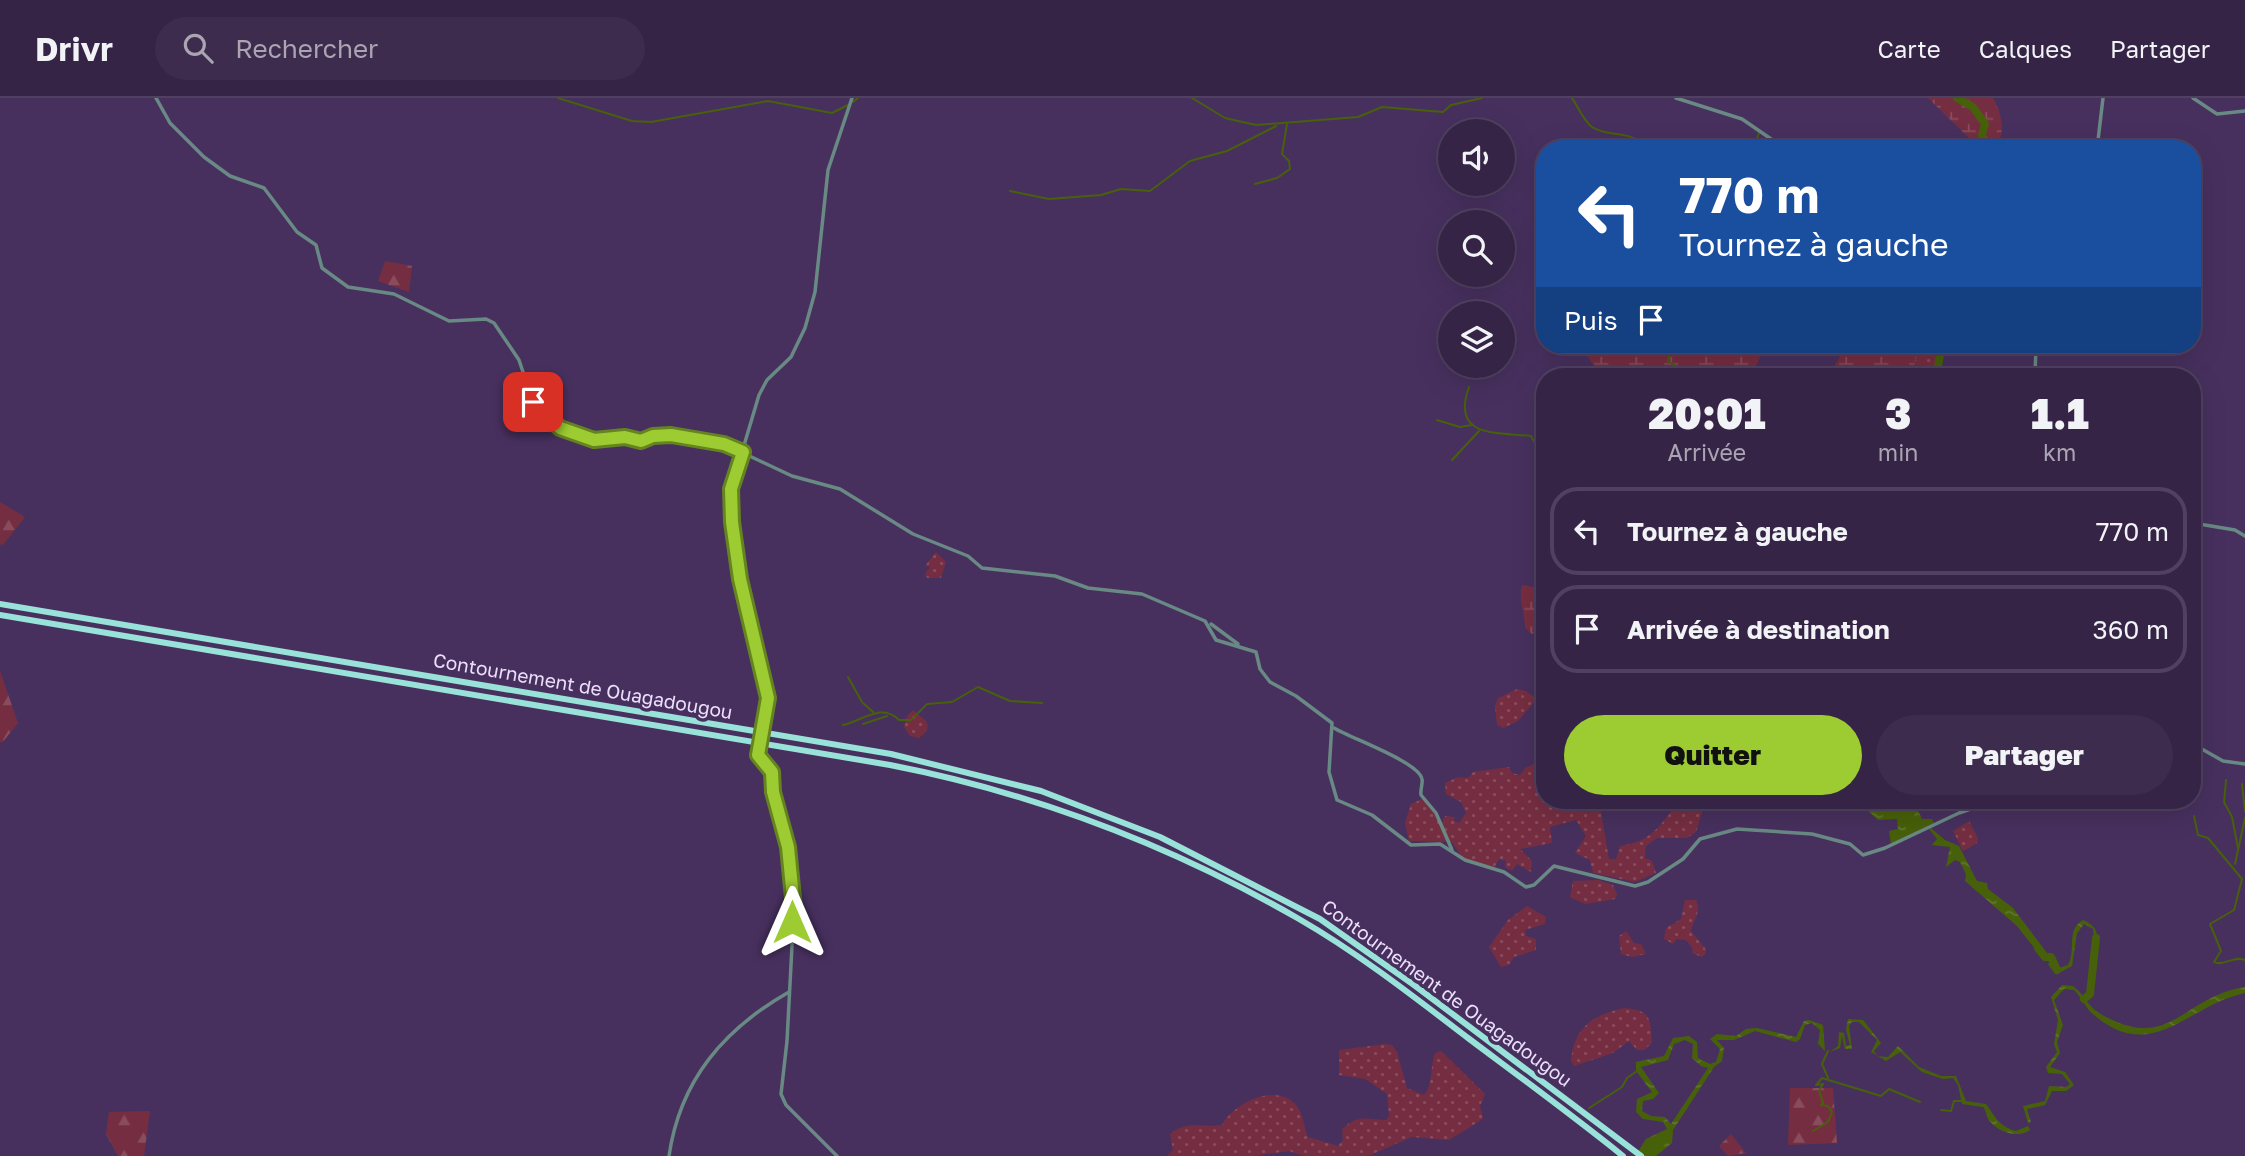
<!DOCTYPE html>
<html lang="fr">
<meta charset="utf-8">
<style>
body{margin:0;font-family:"Golos Text",sans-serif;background:#3d2c4d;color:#f1f3f6;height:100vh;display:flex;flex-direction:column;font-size:26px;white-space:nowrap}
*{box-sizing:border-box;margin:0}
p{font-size:23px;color:#aaa4b3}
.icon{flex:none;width:38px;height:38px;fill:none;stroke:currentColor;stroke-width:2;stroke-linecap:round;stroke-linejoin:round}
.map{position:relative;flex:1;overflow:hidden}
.details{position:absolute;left:1536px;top:270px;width:665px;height:441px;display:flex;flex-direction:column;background:#352446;border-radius:28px;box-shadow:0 7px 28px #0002,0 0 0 2px #4f415f}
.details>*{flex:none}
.hud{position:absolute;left:1536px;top:42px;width:665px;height:214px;border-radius:28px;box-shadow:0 7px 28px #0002,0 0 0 2px #4f415f;background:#1a4fa0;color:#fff;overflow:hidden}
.controls{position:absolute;left:1438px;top:21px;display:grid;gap:14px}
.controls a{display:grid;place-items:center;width:77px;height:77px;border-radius:50%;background:#352446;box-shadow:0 7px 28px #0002,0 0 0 2px #4f415f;font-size:35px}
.pin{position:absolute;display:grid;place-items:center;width:60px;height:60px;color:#fff;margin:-30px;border-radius:14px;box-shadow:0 4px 10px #0006}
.me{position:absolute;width:77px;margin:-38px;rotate:0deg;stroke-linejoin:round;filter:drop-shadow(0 0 5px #0008)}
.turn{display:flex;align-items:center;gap:24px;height:147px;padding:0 28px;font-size:32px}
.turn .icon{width:91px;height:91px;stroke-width:2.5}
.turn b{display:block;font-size:49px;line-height:60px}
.then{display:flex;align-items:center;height:66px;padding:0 28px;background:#0003;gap:14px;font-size:26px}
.eta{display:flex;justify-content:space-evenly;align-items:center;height:119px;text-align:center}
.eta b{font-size:42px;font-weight:800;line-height:49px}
.cta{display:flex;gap:14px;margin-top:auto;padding:14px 28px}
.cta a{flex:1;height:80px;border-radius:42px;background:#9ccb32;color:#111;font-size:28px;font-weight:800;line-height:80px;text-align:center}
.cta a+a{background:#3d2c4d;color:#f1f3f6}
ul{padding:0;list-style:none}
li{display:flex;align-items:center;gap:21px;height:88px;margin:0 14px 10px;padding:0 14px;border:4px solid #4f415f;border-radius:28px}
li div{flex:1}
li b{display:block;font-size:26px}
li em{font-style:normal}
header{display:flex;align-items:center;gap:42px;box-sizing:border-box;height:98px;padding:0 35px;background:#352446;border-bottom:2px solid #4f415f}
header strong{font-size:33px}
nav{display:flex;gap:38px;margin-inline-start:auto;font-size:24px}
.search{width:490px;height:63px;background:#3d2c4d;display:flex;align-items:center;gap:18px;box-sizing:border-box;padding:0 24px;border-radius:38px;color:#aaa4b3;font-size:26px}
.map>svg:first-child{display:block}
.grass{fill:url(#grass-dots)}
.forest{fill:url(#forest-firs)}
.wetland{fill:url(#wetland-marsh)}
.water{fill:url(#water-ripples);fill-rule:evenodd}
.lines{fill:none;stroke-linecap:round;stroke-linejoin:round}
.stream{stroke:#47600a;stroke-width:2}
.river{stroke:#47600a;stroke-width:8}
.minor{stroke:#698984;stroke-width:3.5}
.trunk{stroke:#98e2d9;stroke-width:6}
.route-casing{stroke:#658420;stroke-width:18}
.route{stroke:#9ccb32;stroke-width:12}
.labels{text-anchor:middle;stroke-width:7;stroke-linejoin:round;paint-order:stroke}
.street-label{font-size:19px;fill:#ebdffb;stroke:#47305e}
</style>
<header>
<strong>Drivr</strong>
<div class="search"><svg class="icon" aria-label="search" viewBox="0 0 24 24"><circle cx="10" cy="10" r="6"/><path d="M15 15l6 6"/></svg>Rechercher</div>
<nav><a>Carte</a><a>Calques</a><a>Partager</a></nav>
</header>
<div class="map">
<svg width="2245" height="1058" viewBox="0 0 2245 1058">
<defs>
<pattern id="grass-dots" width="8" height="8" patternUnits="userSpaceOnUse" patternTransform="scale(1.75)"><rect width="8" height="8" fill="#752e41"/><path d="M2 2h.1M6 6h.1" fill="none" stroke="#894c5d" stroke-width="1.8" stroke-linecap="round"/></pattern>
<pattern id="forest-firs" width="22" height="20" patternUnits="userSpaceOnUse" patternTransform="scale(1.75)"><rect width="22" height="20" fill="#752e41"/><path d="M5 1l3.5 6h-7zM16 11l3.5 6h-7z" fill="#894c5d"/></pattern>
<pattern id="wetland-marsh" width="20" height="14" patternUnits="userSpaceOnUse" patternTransform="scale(1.75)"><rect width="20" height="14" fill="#752e41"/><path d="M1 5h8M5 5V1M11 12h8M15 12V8" fill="none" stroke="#894c5d"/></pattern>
<pattern id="water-ripples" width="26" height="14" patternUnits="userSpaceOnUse" patternTransform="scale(1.75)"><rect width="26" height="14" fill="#47600a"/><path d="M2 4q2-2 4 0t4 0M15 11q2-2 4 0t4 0" fill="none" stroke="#62762f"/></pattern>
</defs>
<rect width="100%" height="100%" fill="#47305e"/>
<g class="grass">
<path d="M1938,247l4,1 -4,19 17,5 2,6h-39l-4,-8 2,-10z"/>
<path d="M936,454l10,10 -5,16h-14l-2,-4 5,-7 -5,-1z"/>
<path d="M1517,591l9,2 11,8 -19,22 -15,7 -6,-3 -2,-19 3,-8z"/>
<path d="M913,612c9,9 25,14 6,28l-9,-2 -6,-9 3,-11z"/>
<path d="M1545,649v53h59l-4,6 9,53h7l4,-13c32,-4 41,-22 60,-46h26l-10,32 -9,6h-30l-11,8 -1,12 7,3 4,12 -21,9 -42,-9 -3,-13 -15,-7 11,-17 -10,-16 -26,7 2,16 -32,6 12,12 -1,11 -14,-8 -5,7 -7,-4 1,-6 -7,-2 -6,11 -30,-11 -11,-17 -43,-1 -4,-18 6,-19 13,-6 18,25 3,-7 10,1 -1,4 5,2 7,-10 -5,-11 -15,-8 -1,-11 13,-6 10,1 5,-6 36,-5 3,6 8,2 5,-7 18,-8z"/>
<path d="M1969,723l9,17 -1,5 -14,8 -10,-20z"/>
<path d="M1598,782l15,5 4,10 -2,4 -30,5 -15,-7 3,-16z"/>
<path d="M1685,802h11c6,13 -3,19 -5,31l14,17 1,5 -4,4 -10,-4 1,-4 -7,-9 -10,-1 -3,5 -9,-5 2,-11 15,-9z"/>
<path d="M1527,808l19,11 -1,7 -20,6 1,6 10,3v11l-22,7 -5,8 -8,2 -12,-20 19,-27z"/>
<path d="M1626,833l8,12 7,1 5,10 -14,3 -11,-3 -2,-18z"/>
<path d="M1624,910c28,2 26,11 28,35l-8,7h-7l-8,-9 -16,12 -39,13 -3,-5c3,-34 22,-46 53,-53z"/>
<path d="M1385,946l7,1 5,7 10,36 17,7c9,-10 6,-28 11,-42l6,-2 44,43 -5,12 3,13 -34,21 -37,-3 -44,19h-64l-15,-5 -36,5h-86l6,-6 -3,-16c18,-14 32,-6 52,-9 11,-21 50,-41 71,-23 11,9 10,24 15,35l30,9 5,-6 -1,-11c16,-15 25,-10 44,-9l3,-4 -2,-22 -22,-15 -26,-4v-25z"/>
</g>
<g class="forest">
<path d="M385,163l27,5 -3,26 -31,-11z"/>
<path d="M0,404l25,15 -22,28 -3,-1z"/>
<path d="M0,573l18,52 -16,20 -2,-1z"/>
<path d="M1790,990h43l4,55 -49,2z"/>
<path d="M150,1013l-6,45h-26l-12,-22 3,-22z"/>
<path d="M1731,1036l15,19 -18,3 -9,-10z"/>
</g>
<g class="wetland">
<path d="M1928,0h65c9,16 13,34 3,49l-20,-2z"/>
<path d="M1588,247h178l-15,31h-46l-26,-8 -17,8h-62l-15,-24z"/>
<path d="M1847,247h84v3l-15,10 -2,9 4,9h-90z"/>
<path d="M1522,487l23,4v36l-13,9 -7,-6c0,-16 -7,-27 -3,-43z"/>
</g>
<g class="water">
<path d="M1679,270l26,8h-43z"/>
<path d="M1862,702h40l7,10 -3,-10h7l9,19h10l2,4 -43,21 -2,-13 9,-2 -1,-10 -19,1 -12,-11z"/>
<path d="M1931,730l14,12 14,6 18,35 10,2 1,6 25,19 31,41v6h-4l-23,-29 -52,-45 1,-7 -6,-12 -5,-2 -9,7 4,-20 -18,-2 5,-6 -8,-10z"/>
<path d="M2083,822c12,5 18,14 12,28l-2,-19 -9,-5 -7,9 -5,33 -11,6 -9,-2 -4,-6 3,-3 8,7 9,-3c9,-16 -3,-34 15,-45z"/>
<path d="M2062,887l11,1c11,8 15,20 26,27 71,42 82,-16 146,-26v6c-58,12 -92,72 -151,22 -9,-7 -12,-18 -20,-25l-10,-1 -10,11 9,25 -6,17 3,11 -10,14 15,5 9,13 -8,6h-14l-7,14 -18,4 4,13 -3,1 -5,-17 22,-5 4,-15 17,1 4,-3 -8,-10 -14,-1 -2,-6 11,-15 -3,-8 4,-24 -7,-23z"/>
<path d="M1848,921l15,1 18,23 -7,8 3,5 11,1 10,-11 21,21 22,9h15l10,25 20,3c9,12 12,22 30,27l12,-5 2,4c-12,9 -35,2 -43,-13 -1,-3 -1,-7 -4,-10l-21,-3 -4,-19 -5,-7 -10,1 -21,-7 -22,-20 -14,9 -15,-9 6,-12 -18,-18h-7l-3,4 3,23h-7l-3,-13 -2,12 -10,4 8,-6 1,-14 5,1 2,13 4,-1 -4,-15z"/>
<path d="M1809,922l14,5 2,26 -7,-7 2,-14 -8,-7 -7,2 -5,14 -4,3 -41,-11 -21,9h-17l7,8 -2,13 -8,6 -41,63 -1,13 -16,13h-21l11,-17 21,-10 -4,-7 -20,-3 -7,-7 1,-13 15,-7 -16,-21v-9l28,-6 9,-18 16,-2 8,6 1,16 12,6 6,-2 4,-13 -10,-10 7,-5 19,2 10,-7 11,-1 39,9 8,-16zM1685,942l8,4 -1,14 9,8 7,2 -37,56 -6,-7 -14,-1 -9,-5 1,-10 10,-2 6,-6 -18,-26 27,-7 6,-16z"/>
</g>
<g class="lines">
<g class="stream">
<path d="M558,0l74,23 19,1 117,-21 64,12 16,-8"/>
<path d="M1192,0l33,20 31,7 102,-8 24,-10 61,5 8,-7 31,-7"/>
<path d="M1572,0c6,9 12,23 20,29 14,10 34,3 50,16v6"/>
<path d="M853,4l5,-4"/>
<path d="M1759,51l1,-7 -4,-1 3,-8"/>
<path d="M1779,51l2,-3"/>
<path d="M1255,86l22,-6 13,-9 -1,-8 -7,-7 5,-30"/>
<path d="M1010,93l39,8 52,-4 20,-6 29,2 40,-30 37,-10 49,-25"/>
<path d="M1672,247l-4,16 11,7"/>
<path d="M1469,289c-19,52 30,45 62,49l14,25"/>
<path d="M1437,322l23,7 12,-2"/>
<path d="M1452,362l27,-29"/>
<path d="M848,579l14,25 11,10"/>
<path d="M863,626l24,-8"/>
<path d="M843,627c19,-4 39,-23 56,-5h12l16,-16 25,-2 26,-15 32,14 32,2"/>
<path d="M2226,682l-2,22 8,15 6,31"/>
<path d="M2242,686l3,27"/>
<path d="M2194,718l4,19 10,3 34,41 -8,31 -24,14 11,27 -7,11c9,5 20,-7 31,-2"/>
<path d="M2235,766l10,-46"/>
<path d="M1828,980l-6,-14 6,-13"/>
<path d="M1589,1010l33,-21 5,-9 10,-7"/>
<path d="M1941,1012l10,1 3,-10h7"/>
<path d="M1813,1033l15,-9 4,-10 -4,-6 -7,-1 2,-2 -4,-12 4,-7 -7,1 6,-7 59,18 8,-7 31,13"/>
</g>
<g class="river">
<path d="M1957,0l16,9 12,17 -3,11 3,14"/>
<path d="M1936,278l6,-31"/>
<path d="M2038,850l7,9h6l6,13"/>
<path d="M2084,901l6,-5 6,-56"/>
</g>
<g class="minor">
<path d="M156,0l14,25 34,34 26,19 34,12 33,44 19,13 6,23 26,19 46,7 55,27 37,-2 8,4 25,37 14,42 27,26 34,12 31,-3 16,4 12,-5 18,-1 53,9 68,32 48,13 73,45 55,22 14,12 73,8 33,12 54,6 63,27 11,19 40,12 4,17 10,13 26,14 36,27 -3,49 8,28 35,15 39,30 29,-1 25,16 39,12 22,15 8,-2 20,-19 81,20 13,-4 35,-23 17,-20 37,-10 75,5 38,10 13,11 22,-7 74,-35 29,-10 15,2 9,-5"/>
<path d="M1676,0l66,21 32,22 25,8"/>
<path d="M2193,0l24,16 28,-3"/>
<path d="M2097,51l6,-51"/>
<path d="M2035,278l1,-31"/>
<path d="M2193,425l42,7 10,6"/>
<path d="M1211,526l27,20"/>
<path d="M1334,630c16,10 85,34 88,51 1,5 -2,11 -1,16l15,18 16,37"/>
<path d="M2193,646l30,17 22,3"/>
<path d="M669,1058c11,-76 55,-127 120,-164"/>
<path d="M837,1058l-51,-51 -5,-11 6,-53 7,-133 -6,-61 -15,-55 -1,-19 -14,-18 10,-57 -28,-119 -9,-90 28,-94 8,-15 24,-23 14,-29 10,-36 13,-122 24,-72"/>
</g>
<g class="trunk">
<path d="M0,506l891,150 150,37 119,46 160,82 94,66 227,171"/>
<path d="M0,517l890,150c144,28 282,81 409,154 59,34 114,77 169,119 52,39 104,77 155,118"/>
</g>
</g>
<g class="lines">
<g class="route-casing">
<path id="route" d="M533,304l27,26 34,12 31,-3 16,4 12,-5 18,-1 53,9 19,8 -12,37 1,33 8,57 28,119 -10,57 14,17 1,20 15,55 6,61 -2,14"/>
</g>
<use href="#route" class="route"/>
</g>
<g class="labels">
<g class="street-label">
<text transform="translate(583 588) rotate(10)" y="7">Contournement de Ouagadougou</text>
<text transform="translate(1447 895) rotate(36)" y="7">Contournement de Ouagadougou</text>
</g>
</g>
</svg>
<div class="controls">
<a><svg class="icon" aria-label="sound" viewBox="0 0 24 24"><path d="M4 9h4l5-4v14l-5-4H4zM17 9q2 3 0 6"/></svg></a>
<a><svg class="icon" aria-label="search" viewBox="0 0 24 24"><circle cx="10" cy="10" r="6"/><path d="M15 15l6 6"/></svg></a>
<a><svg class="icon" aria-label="layers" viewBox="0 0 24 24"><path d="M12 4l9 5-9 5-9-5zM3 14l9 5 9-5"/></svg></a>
</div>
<div class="pin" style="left:533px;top:304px;background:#d93025"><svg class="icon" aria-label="arrive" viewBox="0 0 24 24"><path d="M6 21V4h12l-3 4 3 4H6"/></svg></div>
<svg class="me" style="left:792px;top:824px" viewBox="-20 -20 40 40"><path d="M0-17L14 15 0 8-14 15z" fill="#9ccb32" stroke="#fff" stroke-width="4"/></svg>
<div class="hud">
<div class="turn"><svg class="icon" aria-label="left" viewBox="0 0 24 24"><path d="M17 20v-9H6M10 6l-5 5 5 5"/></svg><div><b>770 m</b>Tournez à gauche</div></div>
<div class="then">Puis<svg class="icon" aria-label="arrive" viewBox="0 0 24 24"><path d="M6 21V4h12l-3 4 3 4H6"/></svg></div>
</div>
<section class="details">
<div class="eta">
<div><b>20:01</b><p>Arrivée</p></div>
<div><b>3</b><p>min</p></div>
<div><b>1.1</b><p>km</p></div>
</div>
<ul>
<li><svg class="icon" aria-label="left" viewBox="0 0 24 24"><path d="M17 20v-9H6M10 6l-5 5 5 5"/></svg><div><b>Tournez à gauche</b></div><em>770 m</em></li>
<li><svg class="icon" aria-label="arrive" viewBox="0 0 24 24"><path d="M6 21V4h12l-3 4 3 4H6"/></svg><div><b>Arrivée à destination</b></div><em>360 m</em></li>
</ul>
<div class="cta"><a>Quitter</a><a>Partager</a></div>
</section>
</div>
